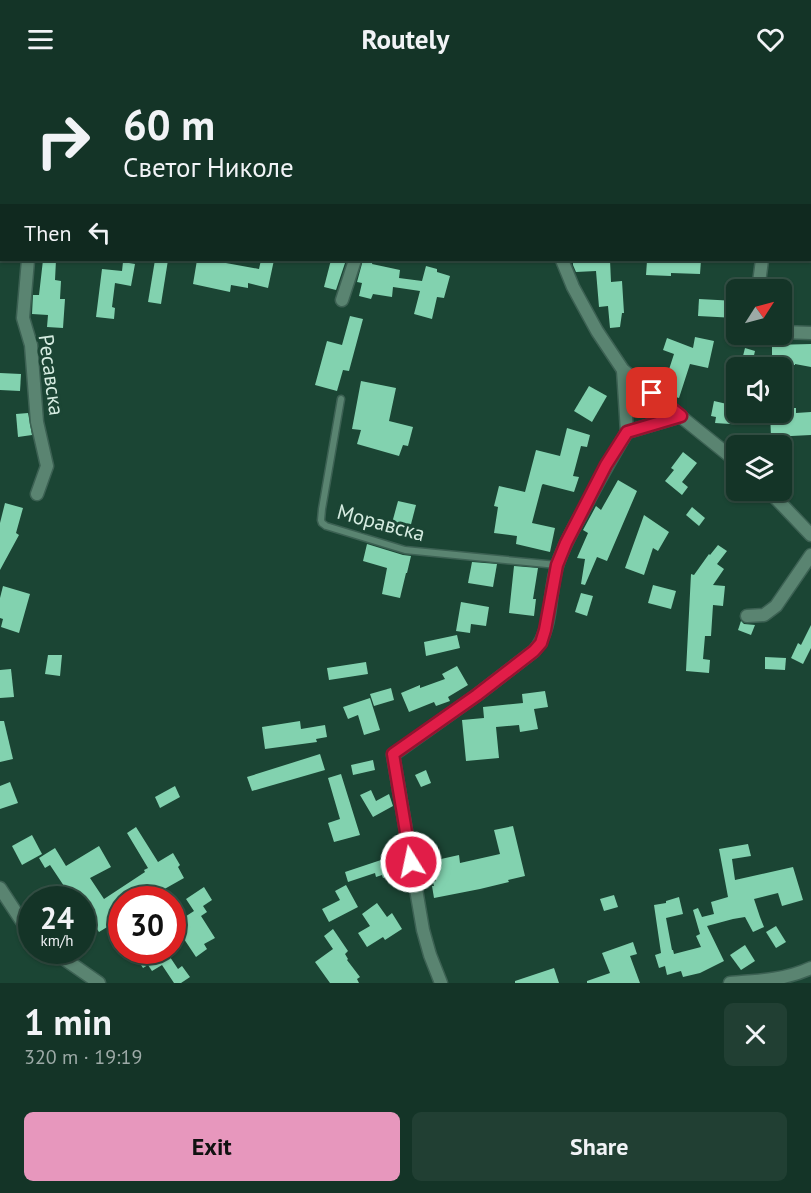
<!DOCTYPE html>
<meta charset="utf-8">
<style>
body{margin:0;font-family:"PT Sans",sans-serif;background:#213f33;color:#f1f3f6;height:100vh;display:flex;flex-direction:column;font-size:22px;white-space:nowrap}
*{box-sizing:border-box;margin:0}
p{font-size:20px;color:#9daaa7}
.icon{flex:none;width:33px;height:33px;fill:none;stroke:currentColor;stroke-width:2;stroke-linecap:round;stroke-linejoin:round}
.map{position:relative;height:905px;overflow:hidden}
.sheet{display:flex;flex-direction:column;background:#143427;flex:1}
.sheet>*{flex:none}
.top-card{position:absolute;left:0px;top:0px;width:812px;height:183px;box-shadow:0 2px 4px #0004,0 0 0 2px #334f44;background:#143427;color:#f1f3f6;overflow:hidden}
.needle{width:39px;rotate:54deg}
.buttons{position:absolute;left:726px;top:201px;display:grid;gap:12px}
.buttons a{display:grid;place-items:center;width:66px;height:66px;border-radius:9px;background:#143427;box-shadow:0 2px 4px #0004,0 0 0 2px #334f44;font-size:30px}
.speed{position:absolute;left:18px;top:808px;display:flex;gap:12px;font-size:30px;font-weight:700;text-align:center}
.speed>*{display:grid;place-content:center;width:78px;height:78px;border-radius:50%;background:#143427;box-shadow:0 2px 4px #0004,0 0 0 2px #334f44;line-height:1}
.speed small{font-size:15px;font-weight:400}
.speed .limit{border:9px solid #d22;background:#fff;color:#111}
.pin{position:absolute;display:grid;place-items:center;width:51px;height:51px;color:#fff;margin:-26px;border-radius:12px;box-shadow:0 3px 9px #0006}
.me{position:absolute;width:66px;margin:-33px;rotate:350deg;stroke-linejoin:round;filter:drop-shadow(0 0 4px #0008)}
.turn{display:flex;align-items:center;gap:21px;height:126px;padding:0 24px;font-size:27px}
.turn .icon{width:78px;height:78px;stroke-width:2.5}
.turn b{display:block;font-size:42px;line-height:51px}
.then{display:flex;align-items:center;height:57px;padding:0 24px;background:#0003;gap:12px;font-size:22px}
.round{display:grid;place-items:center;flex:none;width:63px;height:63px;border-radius:9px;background:#213f33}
.head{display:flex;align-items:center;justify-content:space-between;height:102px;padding:0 24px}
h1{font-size:36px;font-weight:700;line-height:45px}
.action{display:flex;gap:12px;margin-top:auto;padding:12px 24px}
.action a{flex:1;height:69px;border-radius:9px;background:#e797bd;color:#111;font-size:24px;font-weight:700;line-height:69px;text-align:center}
.action a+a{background:#213f33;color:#f1f3f6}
header{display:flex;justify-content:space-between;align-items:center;height:78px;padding:0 24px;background:#143427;font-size:27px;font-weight:700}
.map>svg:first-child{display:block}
.building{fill:#82d2af}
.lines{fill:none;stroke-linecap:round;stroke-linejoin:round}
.service-casing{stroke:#3c6153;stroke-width:9}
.minor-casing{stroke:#3c6153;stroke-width:15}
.secondary-casing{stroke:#3c6153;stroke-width:18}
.service{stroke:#5a8471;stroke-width:6}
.minor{stroke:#5a8471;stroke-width:12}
.secondary{stroke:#5a8471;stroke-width:15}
.route-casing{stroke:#92132f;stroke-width:15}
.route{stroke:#e11d48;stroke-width:10}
.labels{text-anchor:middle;stroke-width:6;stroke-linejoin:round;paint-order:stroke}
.street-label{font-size:21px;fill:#d6ece1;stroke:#1b4534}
</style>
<header><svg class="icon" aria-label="menu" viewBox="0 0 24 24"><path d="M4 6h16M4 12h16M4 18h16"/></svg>Routely<svg class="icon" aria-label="heart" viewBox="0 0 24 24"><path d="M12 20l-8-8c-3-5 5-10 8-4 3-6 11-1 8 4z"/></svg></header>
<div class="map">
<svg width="811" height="905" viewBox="0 0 811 905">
<rect width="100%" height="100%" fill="#1b4534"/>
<g class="building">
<path d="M43,182h13l-1,20 6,1 -1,18h5l-2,29 -16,-1 1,-12 -16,-1 1,-19h6z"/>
<path d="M155,182h13l-7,44 -13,-2z"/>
<path d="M197,182h19l-1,1 44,8 2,-9h13l-6,28 -20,-5v5l-17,-3 -1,7 -37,-8z"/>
<path d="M331,182h15l-10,30 -12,-3z"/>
<path d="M363,182h10l-1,4 28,6 -1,8 23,3 4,-15 11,3v3l13,4 -6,22 -7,-1 -5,22 -18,-5 6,-23 -27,-4 -1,10 -19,-3 -2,5 -12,-3 3,-13 -5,-1z"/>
<path d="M598,182h12l1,22 11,-1 2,32h-2l-2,14 -10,1 -2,-22 -9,1 -3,-36 -20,1 -3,-7v-3l25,-1z"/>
<path d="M661,182h40l-1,14 -29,-1v3l-25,-1 1,-14 14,1z"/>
<path d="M123,184l12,2 -4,22 -16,-3 -3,24 3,1 -1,11 -18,-2 6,-48 20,2z"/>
<path d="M699,221l37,2v17l-38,-2z"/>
<path d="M350,238l13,3 -14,52 -6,-1 -6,21 -22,-6 12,-44 15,4z"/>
<path d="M695,259l19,4 -6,27 -18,-4 -11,34 -13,-4 -4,-3 12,-37 -11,-4 4,-12 26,10z"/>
<path d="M811,266v23l-16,-3v1l-23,1v-21z"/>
<path d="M745,270l10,3 -4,17h-11z"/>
<path d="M0,295l21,1 -1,17 -20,-1z"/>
<path d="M361,303l35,7 -7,33 24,6 -5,19 -5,-1 -4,11 -42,-12 4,-14 -9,-1z"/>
<path d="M589,308l18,10 -15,26 -18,-11z"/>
<path d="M782,312h12v18h2v5l15,-1v23l-40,2 -1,-25h12z"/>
<path d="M714,323l13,3v2h9v6h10l-1,13 -30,-2 1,-6 -5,-1z"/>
<path d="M28,335l4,22 -14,2 -2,-23z"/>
<path d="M567,350l23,7 -3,12 -6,-1 -8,30 6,1 -5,15 -31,-8 -1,1 -10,38 23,5 -5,24 -34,-8 1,-8 -23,-3 4,-26 -4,-1 5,-20 26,6 11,-42 24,6z"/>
<path d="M683,374l14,11 -15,19 6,5 -6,8 -17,-14 9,-11 -3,-2z"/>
<path d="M618,402l19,11 -30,70 -10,-4 -12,28 -4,-1 4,-25 -8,-1 11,-25 -5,-3 13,-24 5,4z"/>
<path d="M398,423l18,4 -6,23 -18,-5z"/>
<path d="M5,425l18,5 -7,25 3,2 -19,35v-47z"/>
<path d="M692,429l13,11 -6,8 -13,-11z"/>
<path d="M644,437l25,17 -11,19 -5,-3 -9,27 -19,-7z"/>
<path d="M367,466l36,11 8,1 -4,17h-1l-6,25 -18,-4 5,-26 -24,-7z"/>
<path d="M718,467l9,6 -10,13 7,5 -11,16 12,1 -2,20 -10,-1 -2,31h-6l-2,23 7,1 -1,13 -23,-2 5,-97 3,1 15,-21 1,1z"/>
<path d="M472,484l25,2 -4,23 -25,-4z"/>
<path d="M514,488l24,2 -5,31h3l-2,17 -25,-3z"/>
<path d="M653,507l23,6 -5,18 -23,-6z"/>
<path d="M3,508l27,8 -11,39 -18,-6 2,-8 -3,-1v-20z"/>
<path d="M581,515l12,3 -6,20 -12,-4z"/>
<path d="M461,524l28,5 -3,19 -15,-2 -1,9 -14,-2z"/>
<path d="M741,543l3,3 11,1 -4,10 -13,-5z"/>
<path d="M811,547v23l-8,16 -12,-6 7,-15 3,2z"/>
<path d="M457,557l3,13 -34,8 -2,-14z"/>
<path d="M48,577h14l-2,21 -15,-2z"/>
<path d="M765,579l21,1 -1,12 -20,-1z"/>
<path d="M366,584l2,12 -39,6 -2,-12z"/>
<path d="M457,588l11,19 -20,12 2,4 -14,5 -2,-4 -25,10 -8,-19 19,-8v3l25,-9 -3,-5z"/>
<path d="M11,591l3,28 -14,1v-28z"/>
<path d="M391,610l3,12 -20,6 -4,-12z"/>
<path d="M545,613l3,16 -14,2 4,20 -18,3 -1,-7 -23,2 3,31 -33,3 -4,-41 22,-2 -1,-11 40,-4 -1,-9z"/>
<path d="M370,620l10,32 -16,5 -6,-20 -10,4 -5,-12z"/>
<path d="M0,643h4l9,38 -13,3z"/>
<path d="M300,643l1,8 24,-4 2,12 -11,2 1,3 -52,7 -3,-22z"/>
<path d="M320,676l5,16 -73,21 -5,-14z"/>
<path d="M373,682l2,10 -22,5 -2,-10z"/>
<path d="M426,692l5,13 -10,4 -6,-12z"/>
<path d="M341,696l19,61 -26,7 -6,-19 12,-4 -12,-41z"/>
<path d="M10,704l8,21 -18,6v-23z"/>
<path d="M175,708l5,11 -20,11 -5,-11z"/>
<path d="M371,712l5,11 13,-7 4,12 -20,11 -13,-22z"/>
<path d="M513,748l12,50 -17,4 1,2 -29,7 -46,9 -2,-12h2l-1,-4 3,-1 -4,-20 27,-6 1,8 40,-9 -6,-24z"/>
<path d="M136,749l22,35 15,-9 7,12 -2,2 6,11 -39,22h-23v18l-23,14 -17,-25v-7h-32l16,-11 -16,-24 -5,3 -6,-10 16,-10 11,18 33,-20 12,21 -21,11 14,21 41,-27 -1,-2 4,-2 -21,-35z"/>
<path d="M32,757l10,19 -20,11 -10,-19z"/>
<path d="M748,766l3,12 -19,3 3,21 58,-13 10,33 -21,6 -4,-13 -24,6 6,18 4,10 -11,5 -8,-15 -12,2 -26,7 17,35 -24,12 -17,4 -2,-6 -14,4 -2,-9 -6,2 -4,-13 6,-2 -7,-48 12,-2v-2l13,-4 4,17 -17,4 6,32h1l1,4 27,-7 -5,-11 4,-2 -7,-24 5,-2 4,9 12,-3 -3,-12 17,-5 -9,-48z"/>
<path d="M393,778l5,17 -15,5 -1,-3 -6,2 -1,-4 -27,9 -3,-10z"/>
<path d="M346,807l12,22 -29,15 -7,-13 18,-9 -5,-9z"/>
<path d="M204,809l8,13 -9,6 4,6 -6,4 14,22 -11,6 3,5 -11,8 -22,-33 20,-13 -8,-12z"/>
<path d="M614,817l4,12 -14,4 -4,-12z"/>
<path d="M377,825l10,14 5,-4 10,16 -17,11 -2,-3 -16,10 -9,-14 12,-7 -8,-12z"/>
<path d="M776,848l10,16 -10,6 -10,-16z"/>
<path d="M333,851l15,22 -3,3 3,5 -1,1 13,17 -3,2 2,4h-29l-15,-21 18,-13 -9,-13z"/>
<path d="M633,864l4,12 -7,2 10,27h-53v-2l23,-8 -8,-20z"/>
<path d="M745,867l10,16 -14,9 -11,-15z"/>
<path d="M132,873h34l12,18 4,-3 8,11 -9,6h-7l-12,-18 -10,6 -4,-6 -5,3z"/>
<path d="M554,890l5,15h-44v-2z"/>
</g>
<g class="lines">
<g class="service-casing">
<g id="service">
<path d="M228,0v2"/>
<path d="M341,321l-19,110 -1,11 1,3 4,3 79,24 152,15"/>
</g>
</g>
<g class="minor-casing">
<g id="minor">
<path d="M28,182l-5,58 8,27 6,77 10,44 -10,28"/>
<path d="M562,182l11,27 24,44 26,39 113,91"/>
<path d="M758,212l4,-30"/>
<path d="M342,222l13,-40"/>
<path d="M782,254l29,1"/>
<path d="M623,292l4,62"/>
<path d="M768,412l43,45"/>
<path d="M747,538l17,-1 12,-9 35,-51"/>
<path d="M0,810l21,32 11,11"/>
<path d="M53,873l46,32"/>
<path d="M441,905l-11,-28 -7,-25 -30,-175 84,-60 57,-44c20,-22 14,-61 24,-88 6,-18 15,-34 24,-50 14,-28 29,-54 45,-81l54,-16"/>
<path d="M730,905c28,-2 55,-3 81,-15"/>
</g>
</g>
<g class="secondary-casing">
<g id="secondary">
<path d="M810,108h1"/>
<path d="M0,111h2"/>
</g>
</g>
<use href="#service" class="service"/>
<use href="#minor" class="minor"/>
<use href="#secondary" class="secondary"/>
</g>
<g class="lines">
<g class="route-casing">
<path id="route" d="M411,784l-18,-108 84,-59 57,-44 7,-8 4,-13 12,-65 9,-22 40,-78 21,-33 54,-16 -29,-23"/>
</g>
<use href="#route" class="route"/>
</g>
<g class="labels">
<g class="street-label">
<text transform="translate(51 297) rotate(82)" y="7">Ресавска</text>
<text transform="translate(381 445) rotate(15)" y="7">Моравска</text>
</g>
</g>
</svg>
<div class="buttons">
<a><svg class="needle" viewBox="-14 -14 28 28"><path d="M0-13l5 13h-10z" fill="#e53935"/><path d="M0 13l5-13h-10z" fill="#9daaa7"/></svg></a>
<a><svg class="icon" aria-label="sound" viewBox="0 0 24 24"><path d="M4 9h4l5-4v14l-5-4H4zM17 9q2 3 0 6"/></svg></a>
<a><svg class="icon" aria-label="layers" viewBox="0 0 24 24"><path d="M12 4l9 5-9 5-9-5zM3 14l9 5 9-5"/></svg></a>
</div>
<div class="speed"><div>24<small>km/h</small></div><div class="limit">30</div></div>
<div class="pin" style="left:652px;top:315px;background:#d93025"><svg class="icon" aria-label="arrive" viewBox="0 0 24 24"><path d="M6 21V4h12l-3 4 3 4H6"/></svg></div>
<svg class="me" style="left:411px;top:784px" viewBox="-20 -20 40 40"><circle r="17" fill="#e11d48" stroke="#fff" stroke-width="3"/><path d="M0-11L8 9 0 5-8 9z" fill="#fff"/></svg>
<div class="top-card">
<div class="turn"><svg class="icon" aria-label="right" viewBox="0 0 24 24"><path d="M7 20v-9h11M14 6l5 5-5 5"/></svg><div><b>60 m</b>Светог Николе</div></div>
<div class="then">Then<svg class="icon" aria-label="left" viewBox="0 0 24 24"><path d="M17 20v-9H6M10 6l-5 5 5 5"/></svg></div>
</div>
</div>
<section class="sheet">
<div class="head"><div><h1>1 min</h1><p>320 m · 19:19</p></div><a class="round"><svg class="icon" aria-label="close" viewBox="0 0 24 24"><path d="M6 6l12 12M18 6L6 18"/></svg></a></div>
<div class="action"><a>Exit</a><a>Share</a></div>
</section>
